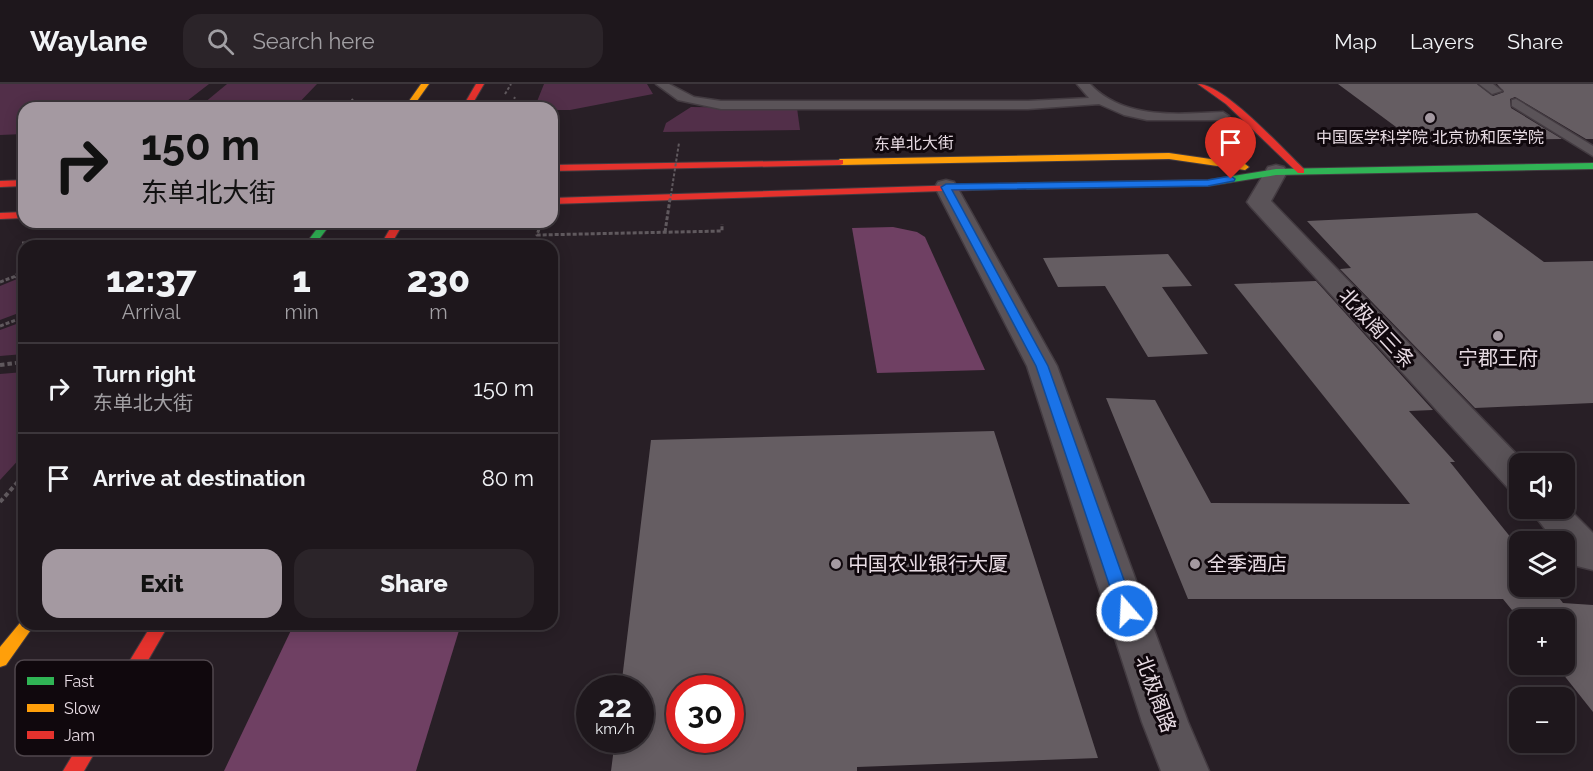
<!DOCTYPE html>
<meta charset="utf-8">
<style>
body{margin:0;font-family:Raleway,"Noto Sans SC",sans-serif;background:#2b2429;color:#f1f3f6;height:100vh;display:flex;flex-direction:column;font-size:22px;white-space:nowrap}
*{box-sizing:border-box;margin:0}
p{font-size:20px;color:#a19fa3}
.icon{flex:none;width:33px;height:33px;fill:none;stroke:currentColor;stroke-width:2;stroke-linecap:round;stroke-linejoin:round}
.map{position:relative;flex:1;overflow:hidden}
.details{position:absolute;left:18px;top:156px;width:540px;height:390px;display:flex;flex-direction:column;background:#1e171c;border-radius:18px;box-shadow:0 3px 15px #0003,0 0 0 2px #3c363b}
.details>*{flex:none}
.banner{position:absolute;left:18px;top:18px;width:540px;height:126px;border-radius:18px;box-shadow:0 3px 15px #0003,0 0 0 2px #3c363b;background:#a499a1;color:#111;overflow:hidden}
.controls{position:absolute;left:1509px;top:369px;display:grid;gap:12px}
.controls a{display:grid;place-items:center;width:66px;height:66px;border-radius:12px;background:#1e171c;box-shadow:0 3px 15px #0003,0 0 0 2px #3c363b;font-size:30px}
.speed{position:absolute;left:576px;top:591px;display:flex;gap:12px;font-size:30px;font-weight:700;text-align:center}
.speed>*{display:grid;place-content:center;width:78px;height:78px;border-radius:50%;background:#1e171c;box-shadow:0 3px 15px #0003,0 0 0 2px #3c363b;line-height:1}
.speed small{font-size:15px;font-weight:400}
.speed .limit{border:9px solid #d22;background:#fff;color:#111}
.pin{position:absolute;display:grid;place-items:center;width:51px;height:51px;color:#fff;margin:-62px -26px;border-radius:50% 50% 50% 0;rotate:-45deg;box-shadow:0 0 6px #0007}
.pin .icon{rotate:45deg}
.me{position:absolute;width:66px;margin:-33px;rotate:341deg;stroke-linejoin:round;filter:drop-shadow(0 0 4px #0008)}
.turn{display:flex;align-items:center;gap:21px;height:126px;padding:0 24px;font-size:27px}
.turn .icon{width:78px;height:78px;stroke-width:2.5}
.turn b{display:block;font-size:42px;line-height:51px}
.eta{display:flex;justify-content:space-evenly;align-items:center;height:102px;text-align:center}
.eta b{font-size:36px;font-weight:800;line-height:42px}
.action{display:flex;gap:12px;margin-top:auto;padding:12px 24px}
.action a{flex:1;height:69px;border-radius:18px;background:#a499a1;color:#111;font-size:24px;font-weight:800;line-height:69px;text-align:center}
.action a+a{background:#2b2429;color:#f1f3f6}
ul{padding:0;list-style:none}
li{display:flex;align-items:center;gap:18px;height:90px;padding:0 24px;border-top:2px solid #3c363b}
li div{flex:1}
li b{display:block;font-size:22px}
li em{font-style:normal}
header{display:flex;align-items:center;gap:36px;box-sizing:border-box;height:84px;padding:0 30px;background:#1e171c;border-bottom:2px solid #3c363b}
header strong{font-size:28px}
nav{display:flex;gap:33px;margin-inline-start:auto;font-size:21px}
.search{width:420px;height:54px;background:#2b2429;display:flex;align-items:center;gap:15px;box-sizing:border-box;padding:0 21px;border-radius:18px;color:#a19fa3;font-size:22px}
.map>svg:first-child{display:block}
.green{fill:#522f49}
.forest{fill:#6f4063}
.building{fill:#655d62;fill-rule:evenodd}
.lines{fill:none;stroke-linecap:round;stroke-linejoin:round}
.lane-casing{stroke:#433b41;stroke-width:3}
.street-casing{stroke:#433b41;stroke-width:3}
.fast-casing{stroke:#433b41;stroke-width:2}
.slow-casing{stroke:#433b41;stroke-width:2}
.jam-casing{stroke:#433b41;stroke-width:2}
.path-far2{stroke:#60595e;stroke-width:2;stroke-dasharray:3 2;stroke-linecap:butt}
.path-far1{stroke:#60595e;stroke-width:3;stroke-dasharray:4 2;stroke-linecap:butt}
.path{stroke:#60595e;stroke-width:4;stroke-dasharray:4.5 3;stroke-linecap:butt}
.lane{fill:#5a5358;fill-rule:evenodd}
.street{fill:#5a5358;fill-rule:evenodd}
.fast{fill:#30b455;fill-rule:evenodd}
.slow{fill:#ff9f0a;fill-rule:evenodd}
.jam{fill:#e5322d;fill-rule:evenodd}
.path-bridge-far1{stroke:#60595e;stroke-width:2;stroke-dasharray:3 2;stroke-linecap:butt}
.path-bridge{stroke:#60595e;stroke-width:3;stroke-dasharray:4 2;stroke-linecap:butt}
.route{fill:#1a73e8;stroke:#114b97;stroke-width:1.5}
.poi-dot{fill:#a499a1;stroke:#10080d;stroke-width:2}
.labels{text-anchor:middle;stroke-width:6;stroke-linejoin:round;paint-order:stroke}
.far-poi-label{font-size:16px;fill:#e7dbe3;stroke:#10080d}
.far-street-label{font-size:16px;fill:#e7dbe3;stroke:#10080d}
.street-label{font-size:20px;fill:#e7dbe3;stroke:#10080d}
.poi-label{font-size:20px;fill:#e7dbe3;stroke:#10080d;text-anchor:start}
.key{fill:#10080d;stroke:#50474d;stroke-width:1.5}
.key-label{font-size:16px;fill:#e7dbe3}
</style>
<header>
<strong>Waylane</strong>
<div class="search"><svg class="icon" aria-label="search" viewBox="0 0 24 24"><circle cx="10" cy="10" r="6"/><path d="M15 15l6 6"/></svg>Search here</div>
<nav><a>Map</a><a>Layers</a><a>Share</a></nav>
</header>
<div class="map">
<svg width="1593" height="687" viewBox="0 0 1593 687">
<rect width="100%" height="100%" fill="#281f26"/>
<g class="green">
<path d="M0,0h209l-31,24h-154v26l-24,1z"/>
<path d="M227,0h90l-23,24h-96z"/>
<path d="M544,0h103l6,10 -83,16h-18l-16,-6z"/>
<path d="M691,23l106,1 3,22 -137,2 3,-9z"/>
<path d="M17,195l7,9v14l-6,6 -2,6 -16,6v-34z"/>
<path d="M19,239l5,2v29l-24,2v-26z"/>
<path d="M24,288v82l-24,26v-106z"/>
</g>
<g class="forest">
<path d="M893,143l24,5 8,5 60,133 -108,3 -25,-145z"/>
<path d="M294,540h167l-45,147h-192z"/>
</g>
<g class="building">
<path d="M1338,0h139l16,12 11,-4 -7,-8h96v55h-7l-71,-42 -5,2 1,9 51,31 -147,2z"/>
<path d="M1477,129l67,49 49,-1v142l-118,5 -135,-139 11,-1 -44,-47z"/>
<path d="M1168,170l24,32 -30,1 46,67 -60,3 -43,-71 -47,1 -15,-29z"/>
<path d="M1316,197l117,129 -24,1 46,51h-5l70,87v37h30l13,17 30,2v107l-38,-48h9v-44h-44l-17,-21h-315l-82,-201 49,2 56,103 199,1 -176,-220z"/>
<path d="M994,347l104,327 -241,9v4h-246l4,-31h25v-52h-19l30,-248zM680,604h50v52h-50z"/>
</g>
<g class="lines">
<g class="lane-casing">
<g id="lane">
<path d="M656,0h13l25,13 27,4h307l61,-3 -12,-14h13c34,36 87,30 133,28l6,4 -6,4h-76l-23,-5 -25,-11 -71,5h-307l-43,-9z"/>
<path d="M1479,0h14l9,7 -10,3z"/>
<path d="M1516,15l77,47v10l-81,-50v-6z"/>
</g>
</g>
<g class="street-casing">
<g id="street">
<path d="M1276,81l8,2 3,5 -16,29 255,263h-6v27l-12,-3 -257,-281 -4,-5 21,-35z"/>
<path d="M946,96l8,2 3,5 100,179 131,356 21,49h-48l-19,-49 -115,-356 -92,-179 3,-5z"/>
<path d="M1564,420l29,29v37l-16,-4 -13,-14v-10h-9l-26,-34h35z"/>
</g>
</g>
<g class="fast-casing">
<g id="fast">
<path d="M1593,79v6l-317,6 -68,11 -181,3 -5,-3 5,-3 181,-3 68,-11z"/>
<path d="M322,138h10l-18,24h-10z"/>
</g>
</g>
<g class="slow-casing">
<g id="slow">
<path d="M421,0h8l-17,24h-8z"/>
<path d="M1169,69l76,11 4,3 -4,3 -76,-11 -329,6 -4,-3 4,-3z"/>
<path d="M24,534v6h11l-29,41 -6,2v-20z"/>
</g>
</g>
<g class="jam-casing">
<g id="jam">
<path d="M476,0h8l-14,24h-8z"/>
<path d="M1198,0c26,0 85,65 106,85v4h-6l-72,-69z"/>
<path d="M843,76v4l-3,1 -288,6v-6z"/>
<path d="M24,96v6l-24,1v-6z"/>
<path d="M1027,99l3,1v4l-478,16v-6z"/>
<path d="M24,128v6l-24,1v-6z"/>
<path d="M394,138h10l-14,24h-10z"/>
<path d="M152,540h17l-85,147h-21z"/>
</g>
</g>
<g class="path-far2">
<path d="M505,10l6,-10"/>
<path d="M345,24l8,-9"/>
<path d="M510,24l5,-11"/>
</g>
<g class="path-far1">
<path d="M539,145l-2,6 185,-4v-7"/>
<path d="M22,159l40,-1"/>
<path d="M24,185l-9,7 9,7"/>
<path d="M0,198l24,-9"/>
<path d="M0,242l24,-9"/>
</g>
<g class="path">
<path d="M0,281l24,-3"/>
<path d="M0,418l24,-27"/>
</g>
<use href="#lane" class="lane"/>
<use href="#street" class="street"/>
<use href="#fast" class="fast"/>
<use href="#slow" class="slow"/>
<use href="#jam" class="jam"/>
<path class="path-bridge-far1" d="M670,117l9,-58"/>
<path class="path-bridge" d="M665,148l5,-33"/>
</g>
<path class="route" d="M1231,92l4,3 -1,2 -26,5 -256,4 96,176 87,245 -2,5h-12l-3,-5 -82,-245 -95,-179 5,-3 262,-4z"/>
<g class="poi-dot">
<circle cx="1430" cy="34" r="6"/>
<circle cx="1498" cy="252" r="6"/>
<circle cx="836" cy="480" r="6"/>
<circle cx="1195" cy="480" r="6"/>
</g>
<g class="labels">
<g class="far-poi-label">
<text x="1430" y="59">中国医学科学院 北京协和医学院</text>
</g>
<g class="far-street-label">
<text transform="translate(914 59) rotate(-1)" y="6">东单北大街</text>
</g>
<g class="street-label">
<text transform="translate(1377 244) rotate(47)" y="7">北极阁三条</text>
<text transform="translate(1156 610) rotate(70)" y="7">北极阁路</text>
</g>
<g class="poi-label">
<text x="1498" y="281" text-anchor="middle">宁郡王府</text>
<text x="848" y="487">中国农业银行大厦</text>
<text x="1207" y="487">全季酒店</text>
</g>
</g>
<rect x="15" y="576" width="198" height="96" rx="9" class="key"/>
<rect x="27" y="593" width="27" height="8" fill="#30b455"/>
<rect x="27" y="620" width="27" height="8" fill="#ff9f0a"/>
<rect x="27" y="647" width="27" height="8" fill="#e5322d"/>
<g class="key-label">
<text x="64" y="603">Fast</text>
<text x="64" y="630">Slow</text>
<text x="64" y="657">Jam</text>
</g>
</svg>
<div class="controls">
<a><svg class="icon" aria-label="sound" viewBox="0 0 24 24"><path d="M4 9h4l5-4v14l-5-4H4zM17 9q2 3 0 6"/></svg></a>
<a><svg class="icon" aria-label="layers" viewBox="0 0 24 24"><path d="M12 4l9 5-9 5-9-5zM3 14l9 5 9-5"/></svg></a>
<a>+</a>
<a>−</a>
</div>
<div class="speed"><div>22<small>km/h</small></div><div class="limit">30</div></div>
<div class="pin" style="left:1231px;top:95px;background:#d93025"><svg class="icon" aria-label="arrive" viewBox="0 0 24 24"><path d="M6 21V4h12l-3 4 3 4H6"/></svg></div>
<svg class="me" style="left:1127px;top:527px" viewBox="-20 -20 40 40"><circle r="17" fill="#1a73e8" stroke="#fff" stroke-width="3"/><path d="M0-11L8 9 0 5-8 9z" fill="#fff"/></svg>
<div class="banner">
<div class="turn"><svg class="icon" aria-label="right" viewBox="0 0 24 24"><path d="M7 20v-9h11M14 6l5 5-5 5"/></svg><div><b>150 m</b>东单北大街</div></div>
</div>
<section class="details">
<div class="eta">
<div><b>12:37</b><p>Arrival</p></div>
<div><b>1</b><p>min</p></div>
<div><b>230</b><p>m</p></div>
</div>
<ul>
<li><svg class="icon" aria-label="right" viewBox="0 0 24 24"><path d="M7 20v-9h11M14 6l5 5-5 5"/></svg><div><b>Turn right</b><p>东单北大街</p></div><em>150 m</em></li>
<li><svg class="icon" aria-label="arrive" viewBox="0 0 24 24"><path d="M6 21V4h12l-3 4 3 4H6"/></svg><div><b>Arrive at destination</b></div><em>80 m</em></li>
</ul>
<div class="action"><a>Exit</a><a>Share</a></div>
</section>
</div>
